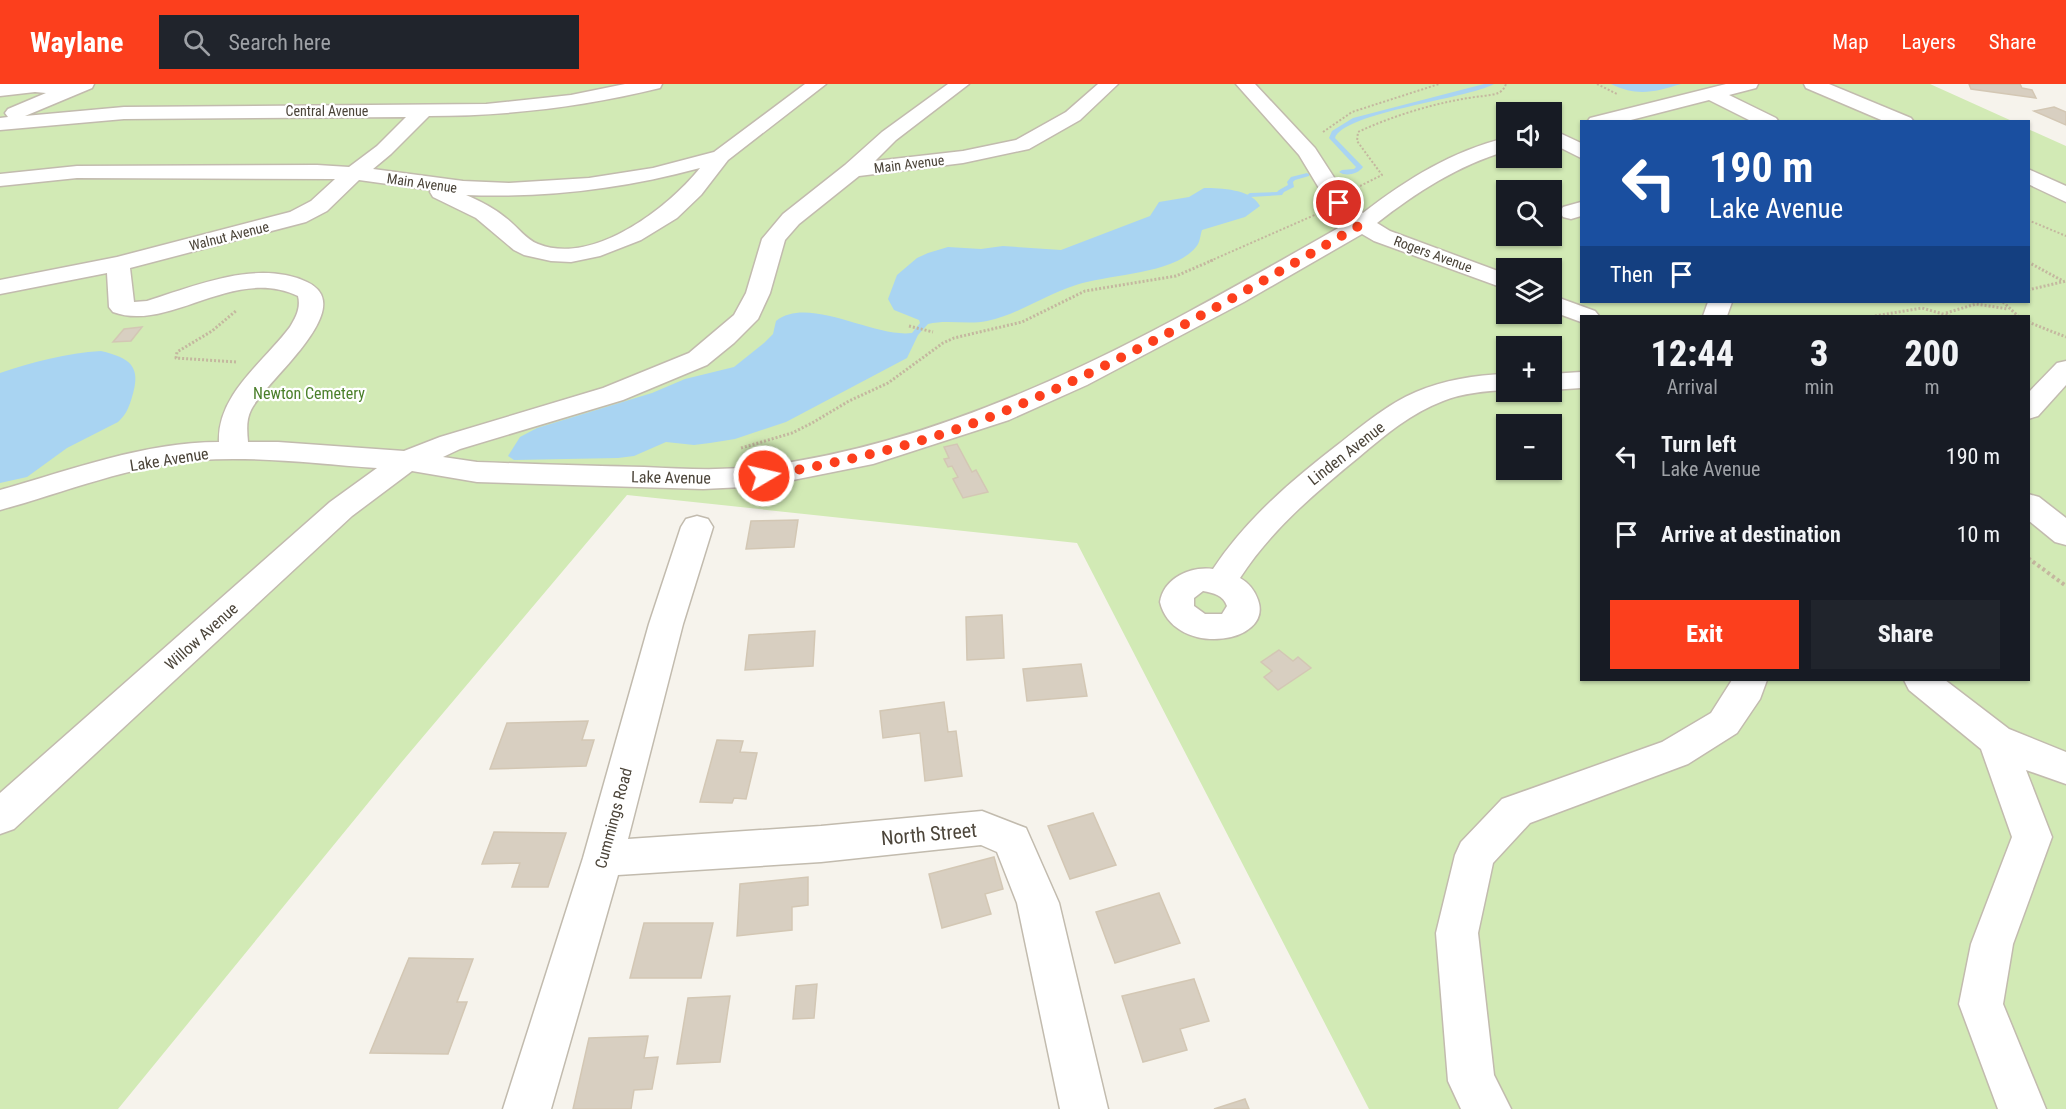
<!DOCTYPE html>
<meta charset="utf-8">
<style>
body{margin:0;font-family:"Roboto Condensed",sans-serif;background:#20242c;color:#f1f3f6;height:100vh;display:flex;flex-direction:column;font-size:22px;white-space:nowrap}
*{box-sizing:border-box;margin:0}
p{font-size:20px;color:#9ea1a6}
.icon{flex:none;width:33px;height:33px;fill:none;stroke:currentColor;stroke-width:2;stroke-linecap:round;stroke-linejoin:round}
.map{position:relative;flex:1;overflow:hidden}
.sheet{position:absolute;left:1580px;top:231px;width:450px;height:366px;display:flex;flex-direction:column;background:#171b24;border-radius:0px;box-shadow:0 2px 4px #0004}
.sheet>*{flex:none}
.banner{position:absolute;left:1580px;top:36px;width:450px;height:183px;border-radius:0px;box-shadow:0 2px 4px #0004;background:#1a4fa0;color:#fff;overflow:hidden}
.controls{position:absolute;left:1496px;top:18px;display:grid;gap:12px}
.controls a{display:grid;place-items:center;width:66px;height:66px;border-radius:0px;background:#171b24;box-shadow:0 2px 4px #0004;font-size:30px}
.pin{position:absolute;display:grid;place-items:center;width:51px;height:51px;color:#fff;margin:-26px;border:3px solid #fff;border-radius:50%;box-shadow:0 2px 6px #0007}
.me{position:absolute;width:66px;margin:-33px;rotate:81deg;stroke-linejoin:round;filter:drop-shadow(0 0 4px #0008)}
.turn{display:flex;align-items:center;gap:21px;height:126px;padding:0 30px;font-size:27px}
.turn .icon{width:78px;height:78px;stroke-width:2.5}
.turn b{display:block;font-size:42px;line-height:51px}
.then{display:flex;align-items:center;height:57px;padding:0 30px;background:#0003;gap:12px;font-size:22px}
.eta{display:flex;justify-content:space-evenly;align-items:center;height:102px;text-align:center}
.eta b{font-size:36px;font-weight:800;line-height:42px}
.primary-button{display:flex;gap:12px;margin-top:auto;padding:12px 30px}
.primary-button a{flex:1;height:69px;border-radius:0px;background:#fc3f1d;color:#fff;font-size:24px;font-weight:800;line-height:69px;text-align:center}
.primary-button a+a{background:#20242c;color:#f1f3f6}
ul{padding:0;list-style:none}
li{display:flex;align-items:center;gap:18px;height:78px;padding:0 30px}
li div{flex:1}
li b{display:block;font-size:22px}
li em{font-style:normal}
header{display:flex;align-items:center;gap:36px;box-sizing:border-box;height:84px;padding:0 30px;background:#fc3f1d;color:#fff}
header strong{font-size:28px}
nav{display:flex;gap:33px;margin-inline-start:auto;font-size:21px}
.search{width:420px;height:54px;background:#20242c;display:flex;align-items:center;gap:15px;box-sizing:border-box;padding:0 21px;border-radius:0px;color:#9ea1a6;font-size:22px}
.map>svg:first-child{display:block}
.green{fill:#d2eab5;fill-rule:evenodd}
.water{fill:#a9d4f2}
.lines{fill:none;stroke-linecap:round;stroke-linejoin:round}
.stream{fill:#a9d4f2;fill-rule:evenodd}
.building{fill:#d8cfc1;stroke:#d3c7b4;stroke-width:1.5}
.minor-casing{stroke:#c2bbae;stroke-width:3}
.path-far2{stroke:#c4b79f;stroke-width:2;stroke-dasharray:2 2;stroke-linecap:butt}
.path-far1{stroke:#c4b79f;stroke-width:3;stroke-dasharray:2 2;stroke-linecap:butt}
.path{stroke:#c4b79f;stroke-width:4;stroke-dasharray:3 3;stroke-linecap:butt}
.minor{fill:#fff;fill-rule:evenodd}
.route{stroke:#fc3f1d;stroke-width:10;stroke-dasharray:0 18}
.labels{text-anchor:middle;stroke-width:4.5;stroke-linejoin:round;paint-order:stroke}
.far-street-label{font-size:14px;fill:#4b4439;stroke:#fff}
.park-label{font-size:16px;fill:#4a7f2a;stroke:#fff}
.street-label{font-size:16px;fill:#4b4439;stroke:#fff}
.near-street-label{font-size:20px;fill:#4b4439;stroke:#fff}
</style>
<header>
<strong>Waylane</strong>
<div class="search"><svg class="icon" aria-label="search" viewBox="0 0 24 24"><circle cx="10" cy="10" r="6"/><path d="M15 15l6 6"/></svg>Search here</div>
<nav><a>Map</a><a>Layers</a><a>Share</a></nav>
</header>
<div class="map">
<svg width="2066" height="1025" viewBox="0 0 2066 1025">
<rect width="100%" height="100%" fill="#f6f3ec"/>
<path class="green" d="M0,0h1930l82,37 -431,1v180h447v-173l38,17v963h-697l-292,-566 -450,-48 -227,269 -282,345h-118zM1506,28h45v46h-45zM1506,106h45v46h-45zM1506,184h45v46h-45zM1581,232h447v364h-447zM1506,262h45v46h-45zM1506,340h45v46h-45z"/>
<g class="water">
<path d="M1611,0h70c-27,8 -43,13 -70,0z"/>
<path d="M1204,104c17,0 47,1 56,18l-15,11 -43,13c-2,6 -2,13 -6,17 -23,28 -88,27 -120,38 -31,10 -57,29 -89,36 -20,4 -40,-2 -59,3l-10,11 -11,23 -121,64 -51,17 -25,4 -16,2 -28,-3 -32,14 -16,2 -104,2 -6,-4 12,-19 17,-9 115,-35 33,-14 49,-12 30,-24 9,-9 3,-13c33,-26 97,17 136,12l8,-10 -1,-3 -25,-10 -6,-11 9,-24 20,-17 11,-5 20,-6 33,2 22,-3 58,4 89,-34 9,-14 30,-5z"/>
<path d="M101,267c29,7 41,15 31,46 -3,10 -6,18 -14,25l-51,26 -40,29 -27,6v-110c32,-11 67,-20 101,-22z"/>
</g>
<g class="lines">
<g class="stream">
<path d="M1484,0h10c-27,15 -150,28 -159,54l28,29c-5,7 -17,10 -24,5l3,-2 12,-1 2,-2 -27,-29 3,-7 21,-13z"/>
<path d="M1307,89l2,1v2l-14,4 -2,2 1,5 -10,5 -2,3 -32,2 -3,-2 3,-2 27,-1 2,-2 9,-5 -1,-3 4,-5z"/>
</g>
</g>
<g class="building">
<path d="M1969,0h51l2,4 10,2 4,8 -65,-9z"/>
<path d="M2054,23l12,5v13l-32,-14z"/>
<path d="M142,243l-11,14 -18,1 11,-13z"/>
<path d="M957,360l15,28 4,-2 12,22 -25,6 -10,-19 5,-2 -6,-11 -4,1 -4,-8 5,-1 -5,-11z"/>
<path d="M798,436l-4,27 -48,2 5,-28z"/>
<path d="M1002,531l2,43 -37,2 -1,-43z"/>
<path d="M815,547l-2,35 -68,4 4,-35z"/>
<path d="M1279,566l14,11 5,-4 13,11 -33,22 -14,-13 8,-6 -11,-9z"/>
<path d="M1081,580l6,32 -60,5 -4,-32z"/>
<path d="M944,618l4,30 8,-1 6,45 -37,5 -5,-48 -37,5 -3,-27z"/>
<path d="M588,637l-6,19h12l-8,26 -96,3 17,-46z"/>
<path d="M717,656l26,1 -3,11 17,1 -11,46 -12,-1 -2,5 -32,-1z"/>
<path d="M1093,729l23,52 -46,14 -22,-53z"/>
<path d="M494,748l72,1 -18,54h-36l8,-24 -38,1z"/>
<path d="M994,773l9,32 -18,5 6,20 -49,14 -13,-54z"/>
<path d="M808,793v28l-16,2v23l-55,6 3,-52z"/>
<path d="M1159,809l21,50 -65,20 -19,-51z"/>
<path d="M644,839h69l-12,55h-71z"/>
<path d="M409,874l64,1 -16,43h10l-19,52 -78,-1z"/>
<path d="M1194,895l15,42 -29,8 7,21 -44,12 -21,-66z"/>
<path d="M817,900l-3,34 -21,1 3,-33z"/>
<path d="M730,912l-10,66 -43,2 11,-66z"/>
<path d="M648,952l-4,22 14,-1 -6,32 -18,1 -3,19h-58l16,-71z"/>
<path d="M1245,1015l4,10h-35z"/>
</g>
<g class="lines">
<g class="minor-casing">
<g id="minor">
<path d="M0,0h94l-2,4 -67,28 99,-9 362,-3 85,-9 54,-11h37l-2,4c-77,19 -153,28 -231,28l-38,38 -18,15 90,12 46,2 80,-5 64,-10 61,-16 91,-68h21l-98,76 -27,35 -24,23 -36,22 -41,16 -29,6 -20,-1 -27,-6 -10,-5 -38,-32 -43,-21 -3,-5 1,-2 -72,-10 -32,31 -21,11 -176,46 4,34 13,-1c48,-15 110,-42 160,-19 54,25 -43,100 -56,128 -5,10 -4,21 -3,32h30l126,9 36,-14 163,-49 86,-35 45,-38 12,-22 16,-54 21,-25 62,-49 37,-33 66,-48h21l-73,56 -21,21 88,-10 53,-11 50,-28 32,-28h20l-38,36 -51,29 -66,14 -104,13 -60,48 -14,16 -15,53 -12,26 -24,24 -27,22 -84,35 -163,49 -17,8 34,5c56,2 111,4 167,5 40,2 81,4 121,-1 212,-28 399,-139 582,-243l-16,-15 -32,-53 -63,-71h19l60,64 33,51 15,14c44,-34 89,-62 143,-75v13c-49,15 -89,41 -129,72l13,8 116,43v15l-132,-48 -12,-7 -118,68 -157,83 -78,35 -136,44 -110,22 -60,3 -226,-7 -65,-11 -60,45 -338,313 -14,5v-41l330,-291 47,-34c-59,-4 -119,-12 -178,-8 -67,5 -134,32 -199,50v-20c71,-20 145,-48 219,-48 -2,-48 45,-80 71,-115 6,-10 11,-19 8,-31 -65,-31 -129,37 -185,16l-4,-5 -2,-34 -107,21v-14l117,-23 173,-45 21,-11 24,-22 -258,-1 -77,8v-12l77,-8 240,-1 32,2 28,-21 29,-29 -282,2 -124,11v-12l8,-1 -3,-4 3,-4 38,-16 -11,-1 -35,4zM700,84c-32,40 -107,98 -162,76 -13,-5 -21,-18 -32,-26 -12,-10 -26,-17 -40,-23 80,3 157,-6 234,-27z"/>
<path d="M1726,0h32l-2,4 -27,7 47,23 3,4h-26l-44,-22 -86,22h-36l3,-4z"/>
<path d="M1804,0h25l82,34 3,4h-28l-80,-34z"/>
<path d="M1551,45l30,14v15l-30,-15z"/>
<path d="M2028,85l38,17v16l-38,-18z"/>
<path d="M1581,118v14l-10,3 -8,-2 -3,-5 3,-5z"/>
<path d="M1551,211l44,16 4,5h-18v6l-30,-11z"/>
<path d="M1708,218h24l-5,14h-24z"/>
<path d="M2066,277v24l-28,31 -10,3v-26l29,-30z"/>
<path d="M1581,288v16l-30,2v-16z"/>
<path d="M1506,290v16c-21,1 -43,3 -63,11 -32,12 -58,34 -84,56 -44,36 -88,73 -119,121 9,5 15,13 18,22 16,45 -85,58 -98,2 4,-24 30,-36 53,-33 34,-51 79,-89 127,-126 24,-19 48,-39 76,-51 28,-12 59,-17 90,-18zM1203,507c11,2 20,4 24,15l-5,8h-17l-11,-8v-8z"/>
<path d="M2028,410l11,3 27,21v27l-11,-3 -27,-22z"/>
<path d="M697,432l11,3 5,8 -30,97 -55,215 193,-13 161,-15 44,17 33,75 49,206h-48l-43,-206 -20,-51 -16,-7 -160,17 -203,13 -67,234h-48l80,-251 66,-234 32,-97 5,-8z"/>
<path d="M1732,596h35l-7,19 -23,34 -49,31 -158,59 -37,40 -15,70 16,142 17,34h-50l-13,-28 -12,-148 19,-78 6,-13 41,-43 160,-57 49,-29z"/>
<path d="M1904,596h41l64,49 57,23v32l-40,-14 26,67 -39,107 -10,60 43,105h-48l-39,-105 12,-60 41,-107 -31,-88 -72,-59z"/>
</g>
</g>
<g class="path-far2">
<path d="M1597,0l20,10"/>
<path d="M1323,48l29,-20 87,-28"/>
<path d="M1360,102l22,-11 -25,-34 1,-9c36,-17 86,-32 126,-36 10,-2 18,-1 22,-12"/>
<path d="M2028,136l38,16"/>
<path d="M1210,177l107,-47"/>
</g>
<g class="path-far1">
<path d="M2028,178l35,19"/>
<path d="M2028,206l38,-9"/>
<path d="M2003,218l15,14"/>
<path d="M1946,229l30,-9 32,5"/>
<path d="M1875,232l47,-8 28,8"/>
<path d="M2028,238l38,15"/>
<path d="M909,242l24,6"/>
<path d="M236,278l-60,-4 1,-6 35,-21 25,-21"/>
<path d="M741,364l51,-15 20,-10 37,-22 39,-18 55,-40 11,-5 68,-16 63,-31 91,-15 37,-16"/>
</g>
<path class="path" d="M2028,474l38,28"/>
<use href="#minor" class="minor"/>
</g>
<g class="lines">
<path class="route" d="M764,392c80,-14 160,-32 236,-63 125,-51 244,-121 362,-189l-23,-21"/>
</g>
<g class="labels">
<g class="far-street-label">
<text x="327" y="32">Central Avenue</text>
<text transform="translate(909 80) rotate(-7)" y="5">Main Avenue</text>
<text transform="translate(422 99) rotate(8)" y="5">Main Avenue</text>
<text transform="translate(229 152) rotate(-14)" y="5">Walnut Avenue</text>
<text transform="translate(1433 170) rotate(20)" y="5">Rogers Avenue</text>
</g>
<g class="park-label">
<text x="309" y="315">Newton Cemetery</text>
</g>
<g class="street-label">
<text transform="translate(1346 369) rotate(-38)" y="6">Linden Avenue</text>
<text transform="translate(169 375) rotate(-9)" y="6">Lake Avenue</text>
<text transform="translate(671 393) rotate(1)" y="6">Lake Avenue</text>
<text transform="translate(201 552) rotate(-42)" y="6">Willow Avenue</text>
<text transform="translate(613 734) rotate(-75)" y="6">Cummings Road</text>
</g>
<g class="near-street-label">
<text transform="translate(929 750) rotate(-5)" y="7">North Street</text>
</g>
</g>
</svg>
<div class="controls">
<a><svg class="icon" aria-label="sound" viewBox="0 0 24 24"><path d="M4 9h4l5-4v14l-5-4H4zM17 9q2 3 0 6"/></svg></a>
<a><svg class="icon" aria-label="search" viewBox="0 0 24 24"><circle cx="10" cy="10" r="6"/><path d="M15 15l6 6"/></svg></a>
<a><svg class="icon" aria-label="layers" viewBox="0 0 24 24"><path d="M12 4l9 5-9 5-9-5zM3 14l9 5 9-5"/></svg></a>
<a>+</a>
<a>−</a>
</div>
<div class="pin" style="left:1339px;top:119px;background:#d93025"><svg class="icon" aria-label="arrive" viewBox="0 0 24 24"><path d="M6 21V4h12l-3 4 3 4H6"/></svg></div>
<svg class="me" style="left:764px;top:392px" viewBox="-20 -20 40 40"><circle r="17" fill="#fc3f1d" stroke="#fff" stroke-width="3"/><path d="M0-11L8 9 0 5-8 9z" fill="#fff"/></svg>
<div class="banner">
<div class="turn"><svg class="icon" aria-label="left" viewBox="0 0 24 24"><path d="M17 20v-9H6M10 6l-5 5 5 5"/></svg><div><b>190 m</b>Lake Avenue</div></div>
<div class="then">Then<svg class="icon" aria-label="arrive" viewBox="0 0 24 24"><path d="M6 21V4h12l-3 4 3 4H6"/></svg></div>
</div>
<section class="sheet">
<div class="eta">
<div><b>12:44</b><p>Arrival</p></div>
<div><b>3</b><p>min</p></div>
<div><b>200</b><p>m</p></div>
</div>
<ul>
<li><svg class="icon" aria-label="left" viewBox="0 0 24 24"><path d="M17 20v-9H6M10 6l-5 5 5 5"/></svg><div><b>Turn left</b><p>Lake Avenue</p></div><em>190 m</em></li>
<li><svg class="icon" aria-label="arrive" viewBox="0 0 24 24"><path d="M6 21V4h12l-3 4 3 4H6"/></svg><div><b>Arrive at destination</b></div><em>10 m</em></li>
</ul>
<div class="primary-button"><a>Exit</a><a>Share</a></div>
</section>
</div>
